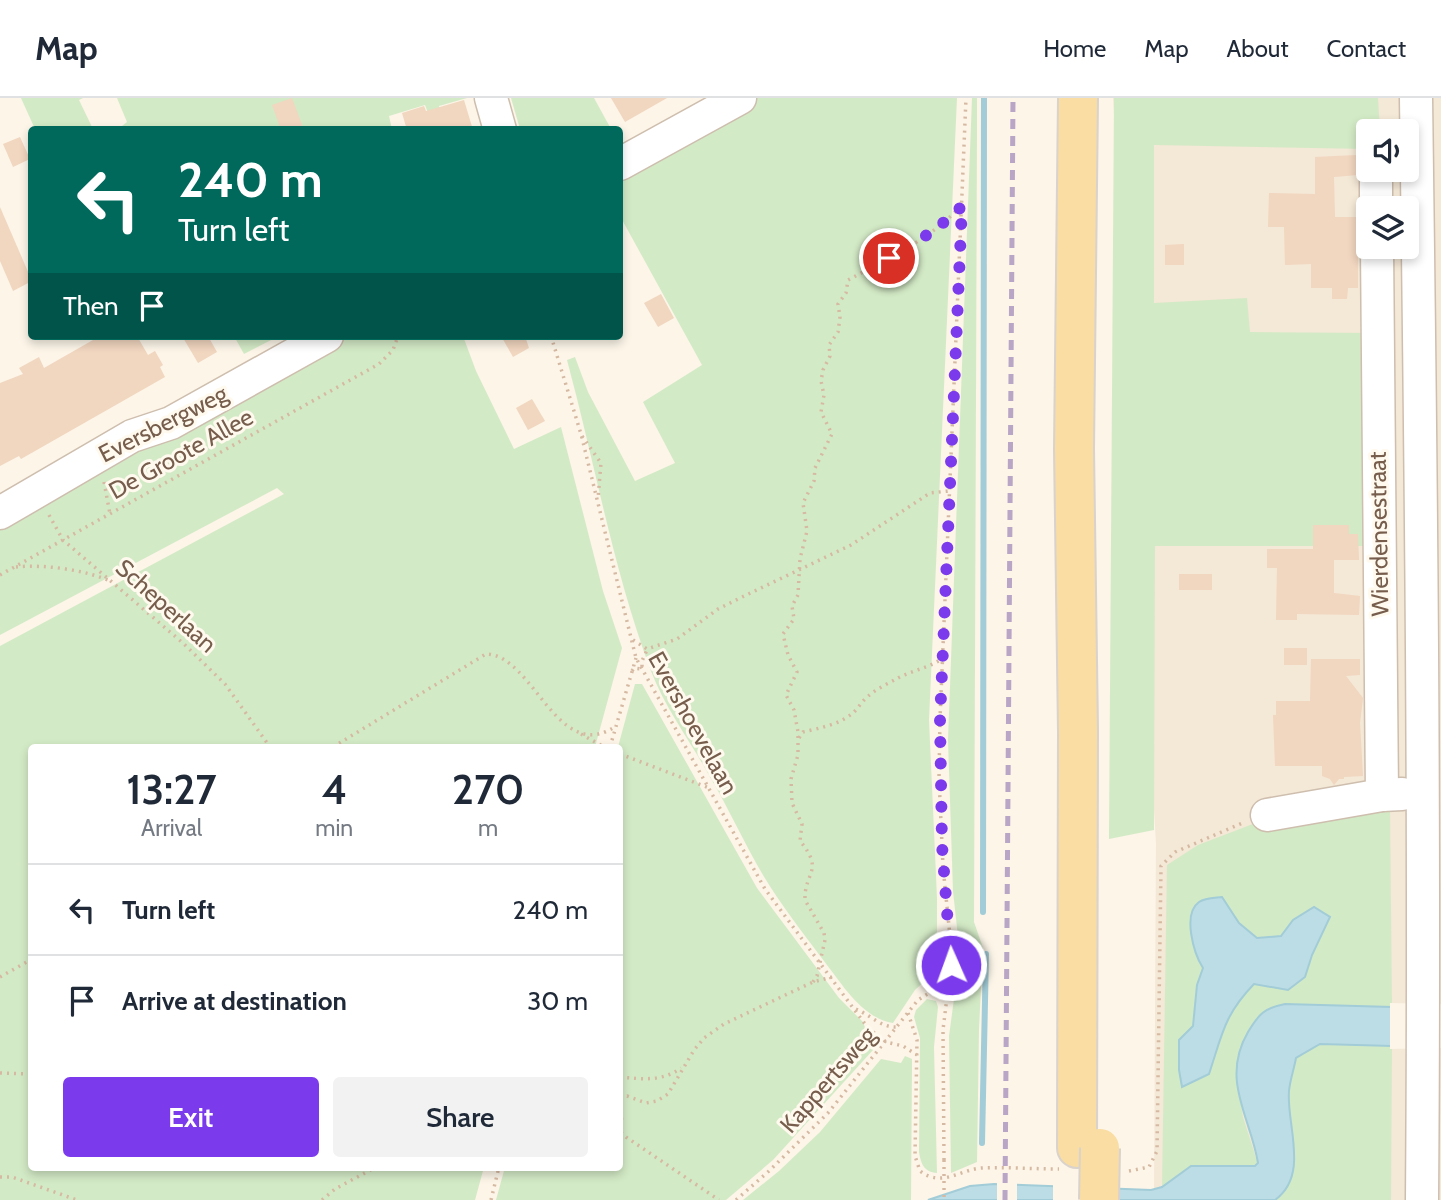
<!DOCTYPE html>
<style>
body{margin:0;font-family:Cabin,sans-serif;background:#f2f2f3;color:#1f2937;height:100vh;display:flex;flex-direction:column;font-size:26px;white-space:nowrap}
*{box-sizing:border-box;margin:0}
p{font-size:23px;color:#747a83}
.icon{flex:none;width:38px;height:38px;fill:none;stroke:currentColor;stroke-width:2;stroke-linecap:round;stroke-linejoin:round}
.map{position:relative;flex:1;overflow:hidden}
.sheet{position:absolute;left:28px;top:646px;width:595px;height:427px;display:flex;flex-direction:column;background:#fff;border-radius:7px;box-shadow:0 4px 10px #0003}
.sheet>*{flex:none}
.top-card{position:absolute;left:28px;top:28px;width:595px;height:214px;border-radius:7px;box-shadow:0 4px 10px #0003;background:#00695c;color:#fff;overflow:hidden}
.fabs{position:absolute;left:1356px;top:21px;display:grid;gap:14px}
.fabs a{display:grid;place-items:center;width:63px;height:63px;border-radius:7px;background:#fff;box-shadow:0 4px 10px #0003;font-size:35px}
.pin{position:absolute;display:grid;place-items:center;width:60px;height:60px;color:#fff;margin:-30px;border:4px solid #fff;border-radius:50%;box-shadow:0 2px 7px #0007}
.me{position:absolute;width:77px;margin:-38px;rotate:358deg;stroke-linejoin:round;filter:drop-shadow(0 0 5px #0008)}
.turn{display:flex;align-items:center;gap:24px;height:147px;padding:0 35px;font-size:32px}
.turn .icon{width:91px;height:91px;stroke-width:2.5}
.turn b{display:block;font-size:49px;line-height:60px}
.then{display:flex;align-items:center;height:66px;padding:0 35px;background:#0003;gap:14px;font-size:26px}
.eta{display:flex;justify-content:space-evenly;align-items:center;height:119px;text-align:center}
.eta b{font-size:42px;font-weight:600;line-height:49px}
.button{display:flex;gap:14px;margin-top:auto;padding:14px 35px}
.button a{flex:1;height:80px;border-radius:7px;background:#7c3aed;color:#fff;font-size:28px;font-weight:600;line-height:80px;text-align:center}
.button a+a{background:#f2f2f3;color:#1f2937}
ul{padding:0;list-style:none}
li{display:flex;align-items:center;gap:21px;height:91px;padding:0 35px;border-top:2px solid #e0e1e3}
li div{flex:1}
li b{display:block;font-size:26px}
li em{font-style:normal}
header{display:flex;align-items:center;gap:42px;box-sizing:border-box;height:98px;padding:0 35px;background:#fff;border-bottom:2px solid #e0e1e3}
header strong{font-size:33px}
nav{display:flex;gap:38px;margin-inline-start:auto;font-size:24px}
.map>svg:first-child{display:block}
.residential{fill:#f4e8d6;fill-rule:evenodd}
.green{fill:#d3eac6;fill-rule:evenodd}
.water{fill:#bcdde6;stroke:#a2ccd7;stroke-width:2}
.pier{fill:#fcf5e8}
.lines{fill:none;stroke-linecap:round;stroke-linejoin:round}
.stream{stroke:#a2ccd7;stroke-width:6}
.building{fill:#f1d6c0}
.minor-casing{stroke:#cebeae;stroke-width:35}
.major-casing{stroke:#d9d2cd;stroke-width:42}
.path{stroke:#d6b9a2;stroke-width:3.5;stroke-dasharray:2 5;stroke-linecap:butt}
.minor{stroke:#fff;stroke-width:32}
.major{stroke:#f9dda2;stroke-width:38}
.rail{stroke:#b9a5c6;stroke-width:5;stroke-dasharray:10 7;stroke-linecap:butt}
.major-bridge-casing{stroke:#d9d2cd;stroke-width:42;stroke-linecap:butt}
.path-bridge{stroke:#d6b9a2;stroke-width:3.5;stroke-dasharray:2 5;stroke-linecap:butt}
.major-bridge{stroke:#f9dda2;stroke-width:38}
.route{stroke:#7c3aed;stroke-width:12;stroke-dasharray:0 21.6}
.labels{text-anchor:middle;stroke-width:6;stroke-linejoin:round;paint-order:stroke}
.street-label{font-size:24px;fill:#765d4c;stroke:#fff9ee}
</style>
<header>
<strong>Map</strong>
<nav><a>Home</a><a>Map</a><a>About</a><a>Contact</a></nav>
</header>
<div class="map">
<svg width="1441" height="1102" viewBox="0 0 1441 1102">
<rect width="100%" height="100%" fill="#fcf5e8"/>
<path class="residential" d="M1113,0h328v1102h-287l2,-357zM1368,33h39v39h-39zM1368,110h39v39h-39z"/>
<g class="green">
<path d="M21,0h62l-4,2 14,29h-58z"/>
<path d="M117,0h350l-28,8 1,4 -12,3 -3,-8 -36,11 3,13 -275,1 10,-8z"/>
<path d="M511,0h83l17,31h-91z"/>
<path d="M756,0h201l-28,622 8,178v66l-4,9 -18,17 -22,33c-31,-5 -51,-39 -69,-62 -21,-28 -43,-56 -61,-86 -19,-32 -34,-66 -53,-98 -19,-35 -45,-69 -59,-106 -38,-101 -56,-208 -84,-311l8,-3 13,35 47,89 40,-18 -32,-61 59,-37 -82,-149v-41z"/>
<path d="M972,0h5v32l-3,792 9,26 -4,81 -2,133 -26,11 -2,-137 11,-81 -7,-64 -5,-151z"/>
<path d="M1114,0h264l2,33h-12v18l-214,-4v158l93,-5 3,34 120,1 1,213h-216l-1,284 -45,9z"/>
<path d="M234,238h45l-35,18z"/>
<path d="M345,238h118l13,35 38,78 47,-22 42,164 19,57 -27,99h-563v420h452l-9,33h-475v-554l284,-152 -7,-6 -277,147v-105z"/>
<path d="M635,586h7l115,204 82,110 24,24 10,28 -100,110 -47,40h-230l9,-33h115l-2,-420z"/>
<path d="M1390,711l2,198 -107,-3 -49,67 7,46 15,47 -3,2h-64l-29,21 5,-322 31,-20 60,-23zM1222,800l17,25 18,15 24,-2 12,-16 37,-3 -18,38 -7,22 -50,7 -18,17 -12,21 -12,40 -34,-21 14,-15 3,-32 7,-26c-11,-18 -12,-35 -10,-56l13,-13z"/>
<path d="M927,901l9,2 2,6 -4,40 3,126c-13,-1 -16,-9 -18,-21l1,-114 -6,-21 2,-7z"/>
<path d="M1320,946l72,2 -1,154h-116c35,-25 11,-75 14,-109 1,-11 5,-22 7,-33z"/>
<path d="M905,958l7,3v6l-1,135h-168l36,-29 41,-39 61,-73 20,4z"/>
</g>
<g class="water">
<path d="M1222,799l17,26 18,15 24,-2 12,-16 21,-13 16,10 -18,38 -7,22 -17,13 -34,-6c-30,31 -32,51 -45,90l-27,13 -3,-17v-30l14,-14 4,-41 6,-17c-9,-14 -21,-54 -4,-66 6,-4 16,-4 23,-5z"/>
<path d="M1285,906l107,3v39l-72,-2 -24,14c-2,11 -6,22 -7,33 -3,33 21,84 -14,109h-347l42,-14 24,-2 157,6 11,-3 29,-21h64l3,-3c-7,-45 -38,-83 -10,-131 11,-18 16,-24 37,-28z"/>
</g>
<g class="pier">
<path d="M1390,905l51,1v44l-51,1z"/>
<path d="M1017,1082v20h-20v-19z"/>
<path d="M1053,1084l67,3 -1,15h-66z"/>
</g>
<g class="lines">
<g class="stream">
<path d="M983,814l1,-814"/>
<path d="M982,1045l4,-189"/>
</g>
</g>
<g class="building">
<path d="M292,0l12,32h-23l-9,-25z"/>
<path d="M611,0h56l-42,24z"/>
<path d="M464,2l9,30h-66l-5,-17 22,-7 2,5z"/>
<path d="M20,39l10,22 -17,8 -10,-23z"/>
<path d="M1357,57l1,20 -24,2 1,40h23v71h-10l-1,11h-15v-11h-21v-24l-26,1 -1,-38h-16l1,-34 46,1v-37z"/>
<path d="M0,109l32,74 -19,10 -13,-30z"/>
<path d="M1184,146v21h-19v-20z"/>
<path d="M661,196l13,24 -16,9 -14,-24z"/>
<path d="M100,238h37l11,19 7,-4 8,14 -3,2 5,10 -144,82 -2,-3 -19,10v-83l23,-9 -4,-6 20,-11 5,11z"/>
<path d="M182,238h26l9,16 -19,11z"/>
<path d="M501,238h24l4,12 -16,9z"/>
<path d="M532,301l13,22 -17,9 -12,-22z"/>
<path d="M1313,427h36v9h9l1,26h-25v33l26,3 -1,19 -62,-1v6h-21l1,-52h-10v-19h46z"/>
<rect x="1179" y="476" width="33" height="16"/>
<rect x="1284" y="550" width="23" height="17"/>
<path d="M1311,561h49v16l-14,1 17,22 -3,25 3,53 -19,1v2h-5l-5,6 -4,-6 -8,-3v-10h-47l-2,-51h3v-14h34z"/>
</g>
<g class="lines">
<g class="minor-casing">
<g id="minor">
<path d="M491,0l9,32"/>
<path d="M1416,0c5,367 9,735 6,1102"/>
<path d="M620,66l120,-66"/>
<path d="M1376,72v38"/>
<path d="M1377,149l5,548"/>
<path d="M0,415l132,-77 39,-13 156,-87"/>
<path d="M1267,717l115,-20 20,-1"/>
</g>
</g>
<g class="major-casing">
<path id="major" d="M1077,1050l1,-417 -4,-282 4,-351"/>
</g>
<g class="path">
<path d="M551,238l30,98 55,224 129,231 103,139 18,14 17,4 14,9"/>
<path d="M582,338l19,27 -3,36"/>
<path d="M104,384l6,32"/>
<path d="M49,417l14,25 121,104 41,40 45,63"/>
<path d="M16,469c28,-3 71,3 96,15"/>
<path d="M0,477l379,-211 14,-14 5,-14"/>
<path d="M633,542l14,9 30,-10 41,-30 22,-11 111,-53 79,-52 19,-2"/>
<path d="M632,573l2,-3 8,1v-8l5,-11"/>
<path d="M581,636l23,13"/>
<path d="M799,640l4,-6c17,-4 38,-8 51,-20 4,-4 7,-9 11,-13 9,-9 22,-15 33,-21 15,-8 31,-10 45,-20"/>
<path d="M333,649l153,-93c48,1 71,112 130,72"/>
<path d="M610,649l26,-89"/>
<path d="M620,656l89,34"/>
<path d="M0,879l32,-18"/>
<path d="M813,884l4,-6 8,-36 -1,-7 -19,-33c-1,-28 20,-29 -5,-59l2,-17 -10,-21 -1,-24 7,-24v-23l-4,-22 -8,-15 11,-23 -9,-17 -5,-21 11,-15 -2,-13 6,-11 2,-36 7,-28 -4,-28 11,-22 1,-13 17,-34 -11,-22 3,-17 -3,-14 2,-11 7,-14 -1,-11 9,-13 2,-15 -2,-13 8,-11 2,-13c39,-21 81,-40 112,-73"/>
<path d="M856,911c14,6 26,19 41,18"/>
<path d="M908,915l9,27 -2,116 5,15c22,17 41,-2 62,-3 26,-1 51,1 77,1"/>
<path d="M0,975l32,1"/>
<path d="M620,979c23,2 41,5 61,-9"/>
<path d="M620,999l7,-1 19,7 11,-2 11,-7 26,-44 10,-12 20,-14 89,-42 19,-5"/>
<path d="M620,1013l2,10 -2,4"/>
<path d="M621,1034l5,5 93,63"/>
<path d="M620,1038l1,-4 -1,-7"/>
<path d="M944,1062l-1,-130 9,-74 -9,-89 -4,-89 1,-59 26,-621"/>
<path d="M1129,1073l20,-4 8,-16 4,-285 14,-14 70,-30"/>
<path d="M0,1079h12l65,23"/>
<path d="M322,1102l13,-11 41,-22"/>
<path d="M491,1102l8,-33"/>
<path d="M736,1102l33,-29 59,-58 90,-113 11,-7 18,1"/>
</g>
<use href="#minor" class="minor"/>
<use href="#major" class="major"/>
<path class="rail" d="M1005,1102l8,-1102"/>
<g class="major-bridge-casing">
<path id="major-bridge" d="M1099,1102l1,-52"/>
</g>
<path class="path-bridge" d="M944,1062v40"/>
<use href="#major-bridge" class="major-bridge"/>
</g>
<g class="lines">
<path class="route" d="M889,160c26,-14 52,-31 73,-52l-22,513 2,126 9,120"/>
</g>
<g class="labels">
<g class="street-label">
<text transform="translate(163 326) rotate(-27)" y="8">Eversbergweg</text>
<text transform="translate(181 356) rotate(-29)" y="8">De Groote Allee</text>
<text transform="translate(1379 436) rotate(-91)" y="8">Wierdensestraat</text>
<text transform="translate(166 508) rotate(42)" y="8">Scheperlaan</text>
<text transform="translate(693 625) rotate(61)" y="8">Evershoevelaan</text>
<text transform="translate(828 982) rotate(-49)" y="8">Kappertsweg</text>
</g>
</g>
</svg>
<div class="fabs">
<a><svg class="icon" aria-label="sound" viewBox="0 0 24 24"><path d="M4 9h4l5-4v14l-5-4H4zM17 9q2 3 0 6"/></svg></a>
<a><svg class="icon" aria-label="layers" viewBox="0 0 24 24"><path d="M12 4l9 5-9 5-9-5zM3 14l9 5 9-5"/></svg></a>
</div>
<div class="pin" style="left:889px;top:160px;background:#d93025"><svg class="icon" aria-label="arrive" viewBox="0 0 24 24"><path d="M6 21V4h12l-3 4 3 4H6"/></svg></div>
<svg class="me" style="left:951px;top:867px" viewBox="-20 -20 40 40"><circle r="17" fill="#7c3aed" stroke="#fff" stroke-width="3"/><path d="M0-11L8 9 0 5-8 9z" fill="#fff"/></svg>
<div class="top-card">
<div class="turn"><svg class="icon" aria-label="left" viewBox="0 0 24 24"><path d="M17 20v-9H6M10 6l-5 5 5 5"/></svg><div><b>240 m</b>Turn left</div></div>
<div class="then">Then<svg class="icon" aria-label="arrive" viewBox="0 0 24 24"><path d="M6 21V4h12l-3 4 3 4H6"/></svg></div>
</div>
<section class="sheet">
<div class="eta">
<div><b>13:27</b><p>Arrival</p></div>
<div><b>4</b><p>min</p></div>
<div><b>270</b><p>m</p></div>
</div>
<ul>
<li><svg class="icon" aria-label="left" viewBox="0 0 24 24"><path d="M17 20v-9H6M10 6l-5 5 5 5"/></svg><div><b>Turn left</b></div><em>240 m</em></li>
<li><svg class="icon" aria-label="arrive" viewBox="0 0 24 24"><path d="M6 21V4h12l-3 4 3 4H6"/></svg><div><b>Arrive at destination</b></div><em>30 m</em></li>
</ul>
<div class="button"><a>Exit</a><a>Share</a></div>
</section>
</div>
